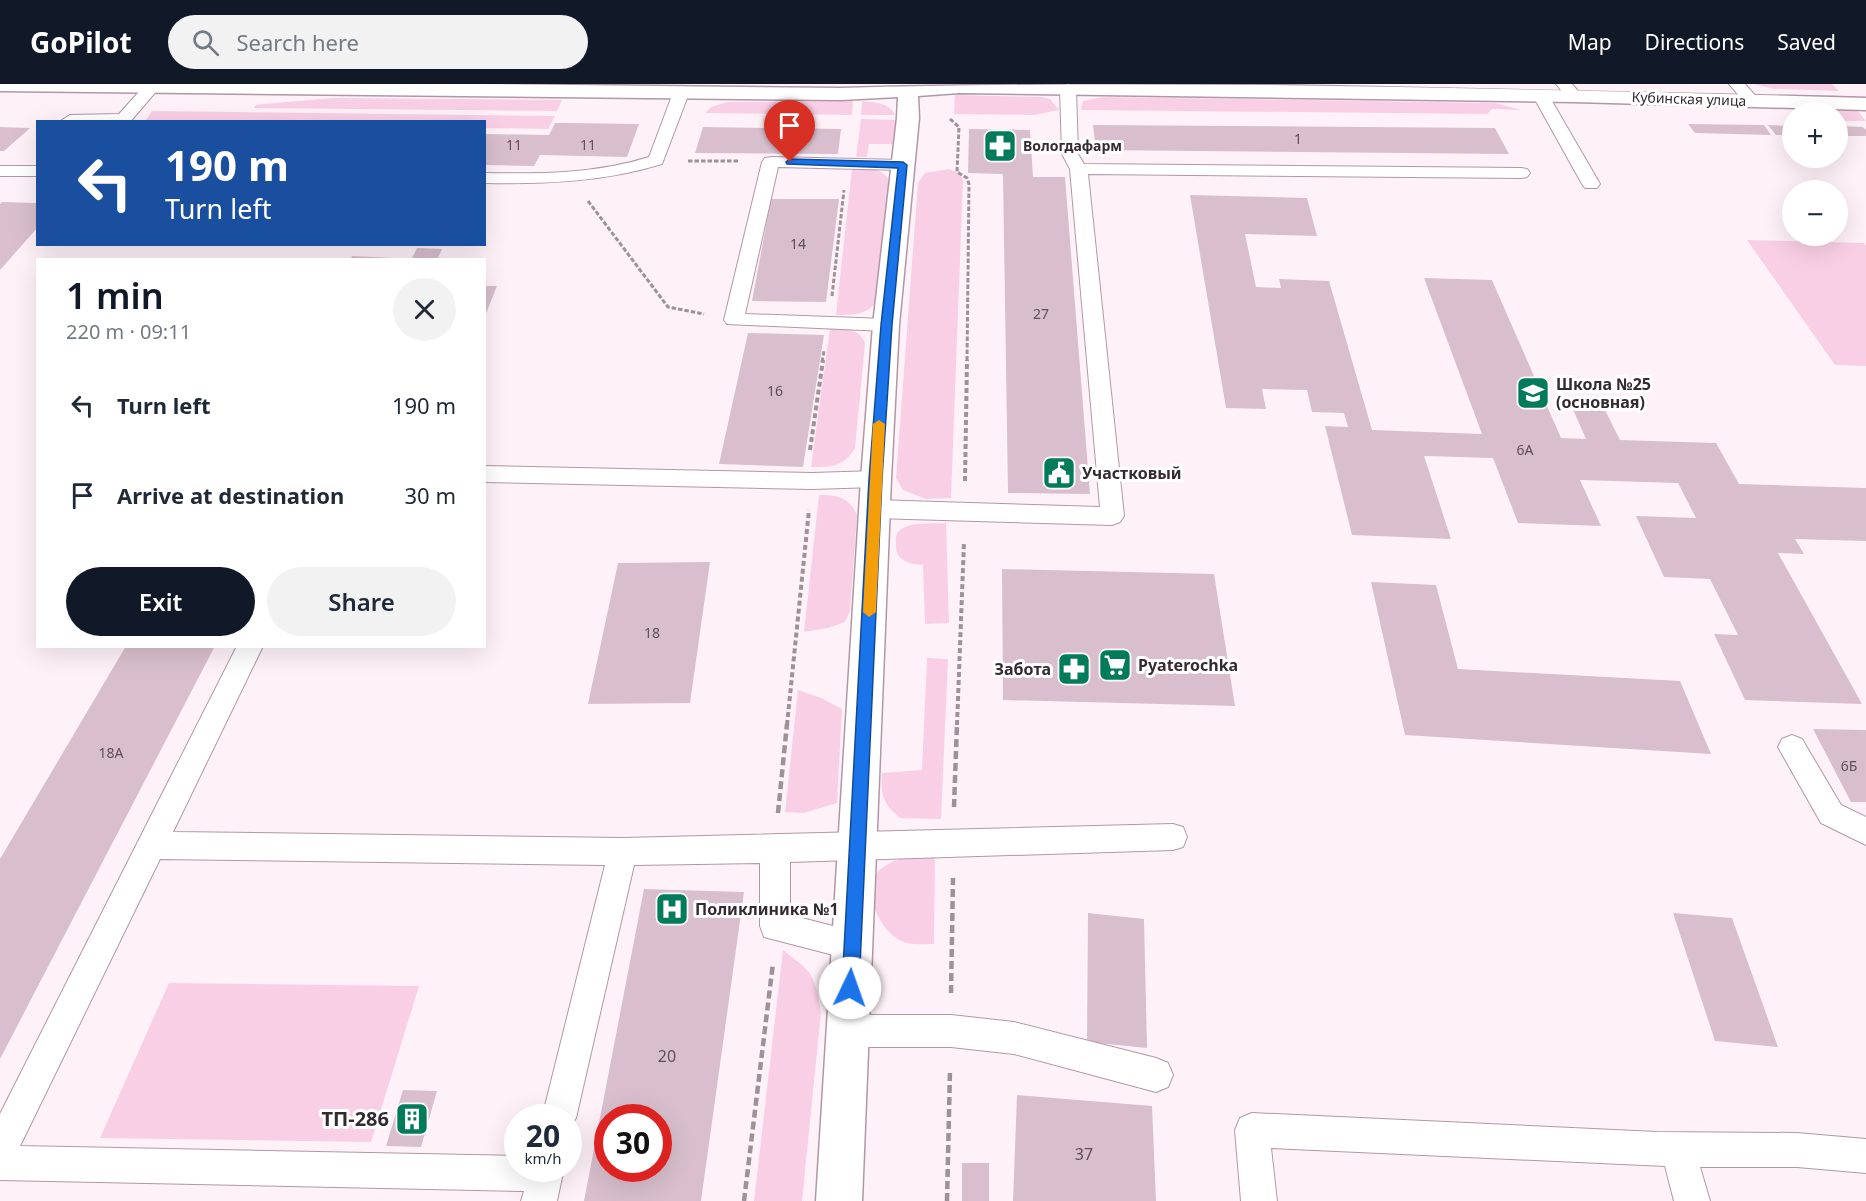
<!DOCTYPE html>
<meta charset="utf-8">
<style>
body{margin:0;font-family:"Noto Sans",sans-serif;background:#f2f2f3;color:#1f2937;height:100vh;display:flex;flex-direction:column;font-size:22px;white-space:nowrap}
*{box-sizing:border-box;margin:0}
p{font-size:20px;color:#747a83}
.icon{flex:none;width:33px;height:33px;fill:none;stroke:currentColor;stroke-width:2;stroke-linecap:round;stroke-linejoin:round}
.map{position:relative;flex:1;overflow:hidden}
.drawer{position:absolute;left:36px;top:174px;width:450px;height:390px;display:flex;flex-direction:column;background:#fff;border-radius:0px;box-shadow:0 6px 24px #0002}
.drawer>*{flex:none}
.guide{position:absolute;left:36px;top:36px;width:450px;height:126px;border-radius:0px;box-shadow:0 6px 24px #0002;background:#1a4fa0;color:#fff;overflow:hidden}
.buttons{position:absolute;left:1782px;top:18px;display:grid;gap:12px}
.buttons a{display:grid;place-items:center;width:66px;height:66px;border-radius:50%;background:#fff;box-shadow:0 6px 24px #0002;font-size:30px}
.speed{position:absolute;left:504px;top:1020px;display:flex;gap:12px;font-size:30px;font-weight:700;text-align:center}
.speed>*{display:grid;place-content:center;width:78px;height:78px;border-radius:50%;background:#fff;box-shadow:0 6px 24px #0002;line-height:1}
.speed small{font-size:15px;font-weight:400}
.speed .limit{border:9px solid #d22;background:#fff;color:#111}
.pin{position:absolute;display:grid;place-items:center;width:51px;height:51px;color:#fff;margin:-62px -26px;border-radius:50% 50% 50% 0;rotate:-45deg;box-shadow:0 0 6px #0007}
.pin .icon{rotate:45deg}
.me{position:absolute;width:66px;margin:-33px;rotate:3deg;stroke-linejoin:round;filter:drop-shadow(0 0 4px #0008)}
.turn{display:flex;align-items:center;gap:21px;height:126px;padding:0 30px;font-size:27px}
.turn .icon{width:78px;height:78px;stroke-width:2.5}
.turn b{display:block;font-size:42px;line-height:51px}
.round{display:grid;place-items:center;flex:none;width:63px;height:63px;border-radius:32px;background:#f2f2f3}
.headline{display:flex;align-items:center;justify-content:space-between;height:102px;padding:0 30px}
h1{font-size:36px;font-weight:600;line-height:45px;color:#111827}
.action{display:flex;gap:12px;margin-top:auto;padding:12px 30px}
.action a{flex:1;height:69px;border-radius:36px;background:#111827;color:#fff;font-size:24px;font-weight:600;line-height:69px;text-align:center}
.action a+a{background:#f2f2f3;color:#1f2937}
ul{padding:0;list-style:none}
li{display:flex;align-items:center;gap:18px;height:90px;padding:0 30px}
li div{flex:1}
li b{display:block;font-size:22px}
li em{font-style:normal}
header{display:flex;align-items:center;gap:36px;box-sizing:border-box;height:84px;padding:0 30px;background:#111827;color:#fff}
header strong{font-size:28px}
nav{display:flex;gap:33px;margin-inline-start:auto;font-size:21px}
.search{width:420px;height:54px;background:#f2f2f3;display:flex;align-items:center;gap:15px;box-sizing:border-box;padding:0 21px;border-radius:33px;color:#747a83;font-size:22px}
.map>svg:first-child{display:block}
.green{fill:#f9cfe5}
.building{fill:#d9bfcd;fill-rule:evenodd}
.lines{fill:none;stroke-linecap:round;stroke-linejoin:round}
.lane-casing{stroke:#b197a5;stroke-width:2}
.street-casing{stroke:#b197a5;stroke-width:3}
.path-far2{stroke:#9e9298;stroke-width:3;stroke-dasharray:4.5 2;stroke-linecap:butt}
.path-far1{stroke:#9e9298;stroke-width:4;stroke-dasharray:5 3;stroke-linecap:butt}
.path{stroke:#9e9298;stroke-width:4.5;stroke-dasharray:8 4;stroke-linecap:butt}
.lane{fill:#fff;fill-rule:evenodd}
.street{fill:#fff;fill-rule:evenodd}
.route{fill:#1a73e8;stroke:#114b97;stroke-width:1.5}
.slow{fill:#f59e0b}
.labels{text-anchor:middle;stroke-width:6;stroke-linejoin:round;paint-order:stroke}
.far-street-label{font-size:14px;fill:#352a30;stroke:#fff}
.number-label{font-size:14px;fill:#5e4f57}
.far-poi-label{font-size:14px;font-weight:bold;fill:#352a30;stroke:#fff;text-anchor:start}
.poi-label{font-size:16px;font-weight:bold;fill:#352a30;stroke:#fff;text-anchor:start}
.near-number-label{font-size:16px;fill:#5e4f57}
.near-poi-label{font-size:20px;font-weight:bold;fill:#352a30;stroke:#fff;text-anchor:end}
</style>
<header>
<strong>GoPilot</strong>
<div class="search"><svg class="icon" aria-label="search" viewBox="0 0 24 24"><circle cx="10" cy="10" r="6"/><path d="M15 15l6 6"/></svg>Search here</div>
<nav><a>Map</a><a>Directions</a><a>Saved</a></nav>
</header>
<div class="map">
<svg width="1866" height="1117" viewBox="0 0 1866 1117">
<rect width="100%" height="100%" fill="#fef2f8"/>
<g class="green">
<path d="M1754,0h78l7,7 -65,-2z"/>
<path d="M955,11l87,2 8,2 9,11 -24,5 -81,-1z"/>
<path d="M1103,13l392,6 27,7 -30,-1 -5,5 -406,-4 2,-9z"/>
<path d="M332,14l230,2 -5,11 -303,-3 2,-3 9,-1z"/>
<path d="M853,17l-1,14 -147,-2 6,-6 16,-5z"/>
<path d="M862,17c13,1 28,2 33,14h-34z"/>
<path d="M1830,25h26l10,12h-28v-9h-14z"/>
<path d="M152,27l403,5 -7,13 -63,-1 -1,-6 -339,-1z"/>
<path d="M861,35l35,1 -2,24h-25l-2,13h-11z"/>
<path d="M852,84c15,1 28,-2 37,12l-10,116c-7,19 -25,19 -43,19z"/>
<path d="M949,85l10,4 4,7 -12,318 -25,1 -23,-9 -7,-12 22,-295 7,-10z"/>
<path d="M1747,156l117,3 2,3v120l-31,-1z"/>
<path d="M830,244c14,0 29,0 35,15l-10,105c-11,19 -24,19 -44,19z"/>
<path d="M819,411c18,0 30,2 38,20l-7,96 -5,11 -17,6 -24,4z"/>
<path d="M946,439l3,100 -24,1 -2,-59c-14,-1 -27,-4 -27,-20 0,-5 -1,-11 3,-14 10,-10 34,-7 47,-8z"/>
<path d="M927,574l21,1 -7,160 -41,-1c-17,-14 -20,-24 -18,-45l40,-3z"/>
<path d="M798,606l23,8 21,11 -5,94 -33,10 -19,-1z"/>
<path d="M935,768l-1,92c-11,0 -26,2 -36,-5 -20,-12 -39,-54 -16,-71 15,-11 35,-13 53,-16z"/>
<path d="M783,866c31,24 31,23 38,62l-19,189h-48z"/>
<path d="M169,899l250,3 -48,156 -271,-4z"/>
</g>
<g class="building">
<path d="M555,39h12l72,1 -12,33 -87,-2 -6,11 -50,-1v-31l65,1z"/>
<path d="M1688,40l76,1 7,10 -76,-2z"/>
<path d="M1093,41l402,3 14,26 -413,-4z"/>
<path d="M1768,41l24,1v9h-16z"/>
<path d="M1838,42l25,1 3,3v6h-28z"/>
<path d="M0,43l30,1 -26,23h-4z"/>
<path d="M703,43l138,2 -3,25 -143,-1z"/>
<path d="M969,45l61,1 3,47h32l25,317 -82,-1 -5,-317 -1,-2 -34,-1z"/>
<path d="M1190,111l117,3 10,38 -72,-2 11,53 25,1 -2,-9 50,2 43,149 110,4 -58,-156 68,2 69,158 25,1 -15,-34 32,1 17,34 96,3 23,41 127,4v53l-71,-2 9,15 -26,-1 84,151 -117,-4 -31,-66 24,1 -28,-56 -46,-2 -28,-61 60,2 -18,-35 -98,-3 21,46 -83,-3 -25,-65 -69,-2 27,83 -99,-4 -27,-109 23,1 -4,-14 -32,-1 -5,-22 -45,-1 4,20 -40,-1z"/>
<path d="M771,115h68l-13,103 -74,-1z"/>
<path d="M2,118l36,1v24l-38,43v-66z"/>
<path d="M417,164l25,1 -5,11h-26z"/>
<path d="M352,172l43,2v2h-45z"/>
<path d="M484,202h13l-12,30h-1z"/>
<path d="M748,249l76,2 -21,132 -84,-3z"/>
<path d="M710,478l-20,141 -102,1 30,-141z"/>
<path d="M1002,485l212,5 21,132 -232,-6z"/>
<path d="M1371,498l65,3 22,84 222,12 31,73 -306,-19z"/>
<path d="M126,562h89l-215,413v-200z"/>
<path d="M1813,645l53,1v72h-15z"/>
<path d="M644,805l100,3 -43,309h-117zM608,1034h50v50h-50z"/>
<path d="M1088,829l56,6 3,129 -60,-6z"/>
<path d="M1673,829l59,5 46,129 -63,-6z"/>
<path d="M403,1006l34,1 -16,56 -35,-1z"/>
<path d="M1017,1011l135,11 4,95h-143z"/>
<rect x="962" y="1079" width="27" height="38"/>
</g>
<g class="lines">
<g class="lane-casing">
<g id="lane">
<path d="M154,0l5,4 -29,34 -68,-2 8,-5 49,-1 26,-29z"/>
<path d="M1068,0l8,5 2,65 6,10 437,4 6,1 3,4 -3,4 -6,1 -433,-4 36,342 -4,6 -8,3 -237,-7 -8,-3 -4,-6 4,-6 8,-3 225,7 -30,-338 -8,-15 -2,-65z"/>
<path d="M1556,0h16l10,12 -2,3h-12z"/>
<path d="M1729,0h16l15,17 -2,3h-12z"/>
<path d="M681,4l8,5 -27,71c-59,18 -116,20 -178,19v-10c57,1 111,1 165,-16l24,-64z"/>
<path d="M1541,7l8,5 51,88 -3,4h-12l-3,-4 -49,-88z"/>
<path d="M771,73l132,3 6,1 3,4 -3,4 -6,1 -125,-3 -33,147 141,5 7,2 3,4 -3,4 -7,2 -159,-7 -3,-4 38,-158 3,-4z"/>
<rect x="0" y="82" width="38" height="10"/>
<path d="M484,382l328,7 64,-2 8,2 3,6 -3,6 -8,2 -64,2 -328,-7z"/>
<path d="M237,562h26l-90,186 450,6 550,-14 10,3 4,10 -4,10 -10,3 -383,12v53l74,19 4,11 -4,11 -11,4 -89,-23 -4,-11v-63l-126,2 -58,253 -8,13v-13h-26l63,-253 -445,-6 -140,287 498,10v12h46l-7,33h-36l3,-10 -524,-11v-66z"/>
<path d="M1792,651l10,4 39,66 25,12v28l-45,-22 -43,-76 4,-8z"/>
<path d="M848,931h103l63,7 142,36 12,5 5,12 -5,12 -12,5 -142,-38 -63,-7h-103l-11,-5 -5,-11 5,-11z"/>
<path d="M1252,1029l405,19 140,1 69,6v34l-69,-6h-97l10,34h-36l-9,-35 -394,-18 6,53h-36l-6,-71 5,-12z"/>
</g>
</g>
<g class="street-casing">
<path id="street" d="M0,0h478l363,4c141,-4 285,-4 427,-3 200,3 399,7 598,13v12l-292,-8 -615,-9 -41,3 1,22 -20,207 -8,154 -29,722h-46l45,-722 12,-154 24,-207 1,-21 -57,3 -841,-9z"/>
</g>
<g class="path-far2">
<path d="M950,35l9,8 -2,45 10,6 2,6 -2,178"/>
<path d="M688,77h52"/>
<path d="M588,117l80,106 36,7"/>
<path d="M832,212l12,-106"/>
<path d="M822,278l2,-11"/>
</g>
<g class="path-far1">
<path d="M810,366l13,-90"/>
<path d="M965,397l2,-121"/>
<path d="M787,641l22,-215"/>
<path d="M957,641l7,-183"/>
</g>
<g class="path">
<path d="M954,723l3,-83"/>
<path d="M778,729l9,-89"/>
<path d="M951,909l2,-115"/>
<path d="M744,1117l29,-238"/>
<path d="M947,1117l3,-131"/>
</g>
<use href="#lane" class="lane"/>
<use href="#street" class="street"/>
</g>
<path class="route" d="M790,75l113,3 4,3 -15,160 -10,154 -23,509 -3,6 -6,3 -6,-3 -2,-6 27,-509 12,-154 17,-157 -111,-4 -1,-2z"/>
<path class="slow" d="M879,336l6,4 -9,188 -7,5 -6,-5 10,-188z"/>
<defs>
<g id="pharmacy-square" transform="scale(1.725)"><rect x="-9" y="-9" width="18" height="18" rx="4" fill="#017b59" stroke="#fff"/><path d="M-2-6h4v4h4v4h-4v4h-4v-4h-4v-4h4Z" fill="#fff"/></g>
<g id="school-square" transform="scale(1.725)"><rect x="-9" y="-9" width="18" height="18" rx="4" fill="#017b59" stroke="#fff"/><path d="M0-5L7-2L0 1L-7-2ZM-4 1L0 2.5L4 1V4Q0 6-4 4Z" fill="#fff"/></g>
<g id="civic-square" transform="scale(1.725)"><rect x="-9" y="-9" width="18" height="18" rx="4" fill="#017b59" stroke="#fff"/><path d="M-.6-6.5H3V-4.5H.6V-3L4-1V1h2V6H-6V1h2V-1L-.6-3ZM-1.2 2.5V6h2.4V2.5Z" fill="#fff"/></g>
<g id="supermarket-square" transform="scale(1.725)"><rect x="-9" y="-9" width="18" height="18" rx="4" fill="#017b59" stroke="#fff"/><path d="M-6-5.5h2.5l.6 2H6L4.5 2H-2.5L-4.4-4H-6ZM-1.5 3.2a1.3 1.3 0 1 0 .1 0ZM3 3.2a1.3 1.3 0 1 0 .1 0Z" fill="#fff"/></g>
<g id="hospital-square" transform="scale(1.725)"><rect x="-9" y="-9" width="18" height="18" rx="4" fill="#017b59" stroke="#fff"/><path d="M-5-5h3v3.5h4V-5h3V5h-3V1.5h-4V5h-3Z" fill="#fff"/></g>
<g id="building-square" transform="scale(1.725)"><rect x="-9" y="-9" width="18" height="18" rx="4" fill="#017b59" stroke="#fff"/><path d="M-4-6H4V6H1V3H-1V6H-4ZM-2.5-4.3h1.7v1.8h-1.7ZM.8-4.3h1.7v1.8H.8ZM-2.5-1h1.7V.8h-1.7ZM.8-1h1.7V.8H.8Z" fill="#fff"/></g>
</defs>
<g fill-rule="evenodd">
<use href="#pharmacy-square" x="1000" y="62"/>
<use href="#school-square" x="1533" y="309"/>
<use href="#civic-square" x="1059" y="389"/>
<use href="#supermarket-square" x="1115" y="581"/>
<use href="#pharmacy-square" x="1074" y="585"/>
<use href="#hospital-square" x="672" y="825"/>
<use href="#building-square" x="412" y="1035"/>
</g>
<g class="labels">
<g class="far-street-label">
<text transform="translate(1689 15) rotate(2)" y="5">Кубинская улица</text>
</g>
<g class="number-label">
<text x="1298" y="60">1</text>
<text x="514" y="66">11</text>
<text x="588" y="66">11</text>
<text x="798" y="165">14</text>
<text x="1041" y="235">27</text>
<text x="775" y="312">16</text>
<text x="1525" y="371">6А</text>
<text x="652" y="554">18</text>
<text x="111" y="674">18А</text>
<text x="1849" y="687">6Б</text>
</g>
<g class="far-poi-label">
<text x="1023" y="67">Вологдафарм</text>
</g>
<g class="poi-label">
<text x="1556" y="306">Школа №25<tspan x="1556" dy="18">(основная)</tspan></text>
<text x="1082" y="395">Участковый</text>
<text x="1138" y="587">Pyaterochka</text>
<text x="1051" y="591" text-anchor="end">Забота</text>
<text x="695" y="831">Поликлиника №1</text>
</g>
<g class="near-number-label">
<text x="667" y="978">20</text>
<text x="1084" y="1076">37</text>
</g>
<g class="near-poi-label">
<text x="389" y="1042">ТП-286</text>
</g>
</g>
</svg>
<div class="buttons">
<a>+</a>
<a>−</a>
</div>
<div class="speed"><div>20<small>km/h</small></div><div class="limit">30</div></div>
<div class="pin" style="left:790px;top:78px;background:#d93025"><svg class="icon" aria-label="arrive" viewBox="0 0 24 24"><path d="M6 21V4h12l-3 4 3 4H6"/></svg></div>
<svg class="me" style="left:850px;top:904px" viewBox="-20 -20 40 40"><circle r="19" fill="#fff"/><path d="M0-13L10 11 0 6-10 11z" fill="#1a73e8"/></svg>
<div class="guide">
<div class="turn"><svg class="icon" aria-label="left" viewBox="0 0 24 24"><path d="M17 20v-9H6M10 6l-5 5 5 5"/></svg><div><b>190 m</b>Turn left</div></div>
</div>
<section class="drawer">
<div class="headline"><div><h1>1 min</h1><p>220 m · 09:11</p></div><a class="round"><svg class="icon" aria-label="close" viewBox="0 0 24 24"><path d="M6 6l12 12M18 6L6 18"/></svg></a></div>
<ul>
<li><svg class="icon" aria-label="left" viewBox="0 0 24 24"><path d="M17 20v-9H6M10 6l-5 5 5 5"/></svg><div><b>Turn left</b></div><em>190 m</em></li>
<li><svg class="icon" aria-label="arrive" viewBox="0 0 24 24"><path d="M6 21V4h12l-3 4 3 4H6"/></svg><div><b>Arrive at destination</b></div><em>30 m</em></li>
</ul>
<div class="action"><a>Exit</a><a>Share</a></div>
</section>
</div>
